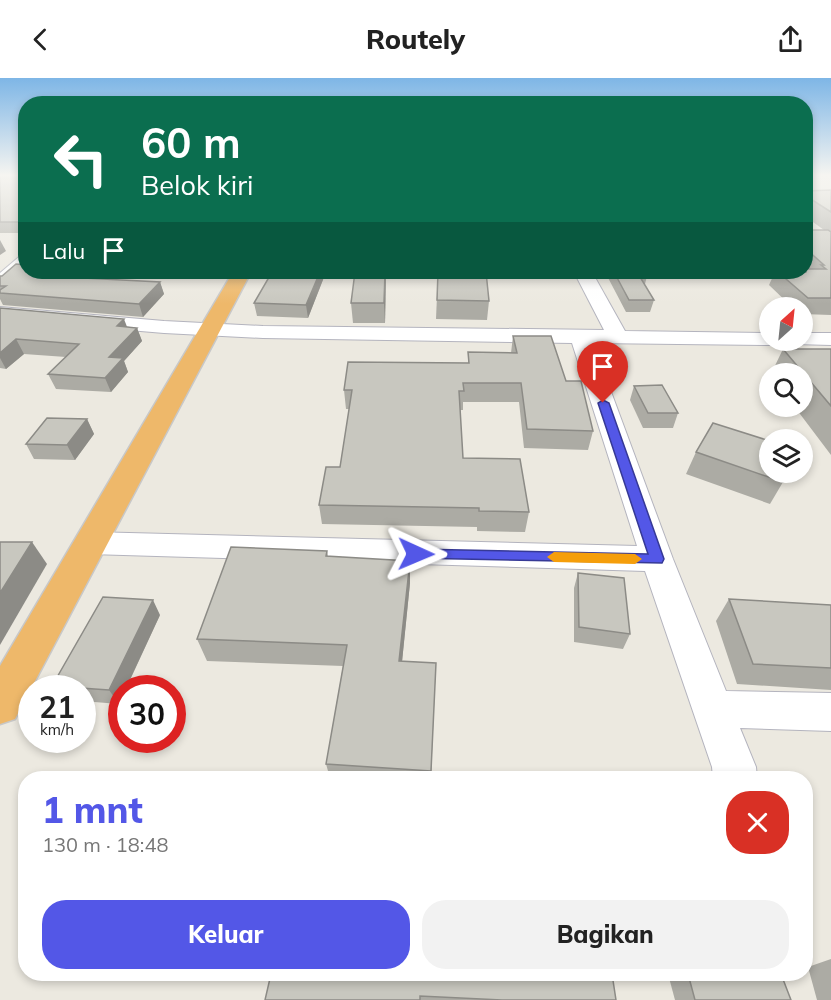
<!DOCTYPE html>
<html lang="id">
<meta charset="utf-8">
<style>
body{margin:0;font-family:Mulish,sans-serif;background:#f2f2f2;color:#222;height:100vh;display:flex;flex-direction:column;font-size:22px;white-space:nowrap}
*{box-sizing:border-box;margin:0}
p{font-size:20px;color:#767676}
.icon{flex:none;width:33px;height:33px;fill:none;stroke:currentColor;stroke-width:2;stroke-linecap:round;stroke-linejoin:round}
.map{position:relative;flex:1;overflow:hidden}
.sheet{position:absolute;left:18px;top:693px;width:795px;height:210px;display:flex;flex-direction:column;background:#fff;border-radius:24px;box-shadow:0 3px 9px #0003}
.sheet>*{flex:none}
.hud{position:absolute;left:18px;top:18px;width:795px;height:183px;border-radius:24px;box-shadow:0 3px 9px #0003;background:#0b6e4f;color:#fff;overflow:hidden}
.needle{width:39px;rotate:27deg}
.fabs{position:absolute;left:759px;top:219px;display:grid;gap:12px}
.fabs a{display:grid;place-items:center;width:54px;height:54px;border-radius:50%;background:#fff;box-shadow:0 3px 9px #0003;font-size:30px}
.speed{position:absolute;left:18px;top:597px;display:flex;gap:12px;font-size:30px;font-weight:700;text-align:center}
.speed>*{display:grid;place-content:center;width:78px;height:78px;border-radius:50%;background:#fff;box-shadow:0 3px 9px #0003;line-height:1}
.speed small{font-size:15px;font-weight:400}
.speed .limit{border:9px solid #d22;background:#fff;color:#111}
.pin{position:absolute;display:grid;place-items:center;width:51px;height:51px;color:#fff;margin:-62px -26px;border-radius:50% 50% 50% 0;rotate:-45deg;box-shadow:0 0 6px #0007}
.pin .icon{rotate:45deg}
.me{position:absolute;width:66px;margin:-33px;rotate:91deg;stroke-linejoin:round;filter:drop-shadow(0 0 4px #0008)}
.turn{display:flex;align-items:center;gap:21px;height:126px;padding:0 24px;font-size:27px}
.turn .icon{width:78px;height:78px;stroke-width:2.5}
.turn b{display:block;font-size:42px;line-height:51px}
.then{display:flex;align-items:center;height:57px;padding:0 24px;background:#0003;gap:12px;font-size:22px}
.round{display:grid;place-items:center;flex:none;width:63px;height:63px;border-radius:24px;background:#f2f2f2}
.summary{display:flex;align-items:center;justify-content:space-between;height:102px;padding:0 24px}
h1{font-size:36px;font-weight:800;line-height:45px;color:#5357e7}
.primary-button{display:flex;gap:12px;margin-top:auto;padding:12px 24px}
.primary-button a{flex:1;height:69px;border-radius:24px;background:#5357e7;color:#fff;font-size:24px;font-weight:800;line-height:69px;text-align:center}
.primary-button a+a{background:#f2f2f2;color:#222}
header{display:flex;justify-content:space-between;align-items:center;height:78px;padding:0 24px;background:#fff;font-size:27px;font-weight:800}
.map>svg:first-child{display:block}
.lines{fill:none;stroke-linecap:round;stroke-linejoin:round}
.minor-casing{stroke:#b4b4be;stroke-width:2}
.highway-casing{stroke:#c8c8c8;stroke-width:3}
.minor{fill:#fff;fill-rule:evenodd}
.highway{fill:#eeb86a;fill-rule:evenodd}
.wall{fill:#acaba4}
.shaded-wall{fill:#8c8b86}
.building{fill:#c8c7bf;stroke:#8c8b86;stroke-width:1.5}
.route{fill:#5357e7;stroke:#363996;stroke-width:1.5}
.slow{fill:#f59e0b}
</style>
<header><svg class="icon" aria-label="back" viewBox="0 0 24 24"><path d="M15 5l-7 7 7 7"/></svg>Routely<svg class="icon" aria-label="share" viewBox="0 0 24 24"><path d="M12 15V3M7 8l5-5 5 5M5 13v7h14v-7"/></svg></header>
<div class="map">
<svg width="831" height="922" viewBox="0 0 831 922">
<rect width="100%" height="100%" fill="#ece9e0"/>
<g class="lines">
<g class="minor-casing">
<g id="minor">
<path d="M26,177v14l-19,17 -7,2v-15l20,-17z"/>
<path d="M574,194h18l33,59 145,2v7h10l-10,5 -177,-2 80,216 53,132 105,2v38l-91,-3 16,39 1,11h-44l-1,-11 -67,-196 -555,-17 -11,-3 -5,-8 5,-8 11,-3 547,14 -65,-203 -309,-5 -99,-5 -164,-14v-12l164,14 99,5 341,4z"/>
<path d="M802,255h29v12l-37,-1 -2,-4h10z"/>
</g>
</g>
<g class="highway-casing">
<path id="highway" d="M233,194h18l-236,447 -15,5v-58z"/>
</g>
<use href="#minor" class="minor"/>
<use href="#highway" class="highway"/>
</g>
<g class="wall">
<rect x="0" y="97" width="26" height="58"/>
<path d="M831,112v125l-29,-1v-6h-9l-24,-23 6,-13h31v-42h18l-18,-13v-26z"/>
<path d="M26,194h48l3,6 83,4 4,12 -21,23 -140,-12 -3,-6v-23z"/>
<path d="M157,194h51l-2,2 -49,-1z"/>
<path d="M272,194h54l-18,46 -51,-2 -3,-13z"/>
<path d="M386,194l-1,51h-32l-2,-20z"/>
<path d="M438,194l51,29 -2,19 -51,-1z"/>
<path d="M605,194h43l-3,12h-1l10,16 -4,12h-24z"/>
<path d="M0,230l137,20 5,13 -18,20 4,11 -17,20 -55,-3 -8,-15 18,-17 -42,-3 -18,15 -6,-1z"/>
<path d="M513,258l53,45 27,50 -5,19 -64,-2 -5,-46h-56v8h-3l3,48 66,54 -4,20 -48,-1v-4l-155,-3 -3,-19 21,-38 9,-58h-3l-2,-19 124,-27v-11l43,1z"/>
<path d="M783,271h48v106l-37,-49h8v-32h-31z"/>
<path d="M634,308l44,27 -5,15h-30l-13,-28z"/>
<path d="M87,341l7,15 -19,26 -41,-1 -8,-15z"/>
<path d="M696,374l87,30 -13,22 -84,-30z"/>
<path d="M327,473l1,5 82,27 -8,78 34,2 -5,115h-101l-4,-14 17,-98 -136,-5 -10,-22z"/>
<path d="M578,495l52,61 -7,15 -49,-7v-54z"/>
<path d="M729,521l102,6v85l-94,-6 -21,-63z"/>
<path d="M160,537l-41,89 -37,-3v-13h-27l-3,-2z"/>
<path d="M831,881v41h-14l-9,-33z"/>
<path d="M271,896l345,26h-351z"/>
<path d="M668,896h113l10,26h-116z"/>
</g>
<g class="shaded-wall">
<path d="M0,162l6,11 -6,4z"/>
<path d="M71,194h3l4,10 -16,-5z"/>
<path d="M320,194h6l-18,46 -2,-13z"/>
<path d="M385,194h1l-1,51 -1,-20z"/>
<path d="M160,204l4,12 -21,23 -4,-13z"/>
<path d="M124,241l5,13 -12,-6z"/>
<path d="M137,250l5,13 -18,20 4,11 -17,20 -6,-14 4,-21z"/>
<path d="M16,261l8,15 -18,15 -6,-11v-5z"/>
<path d="M87,341l7,15 -19,26 -8,-15z"/>
<path d="M32,464l15,22 -47,81v-52z"/>
<path d="M410,483v22l-10,99 -1,-21z"/>
<path d="M153,522l7,15 -34,73h-4v10l-3,6 -10,-14z"/>
</g>
<g class="building">
<rect x="0" y="97" width="26" height="47"/>
<path d="M831,112v22l-25,-16v-5z"/>
<path d="M806,152h22l3,2v66h-23l-30,-26h28v-3h20l-5,-4h3l-18,-16z"/>
<path d="M16,186l10,1v7h45l-9,5 98,5 -21,22 -139,-11v-3l6,-4h-6v-10h2z"/>
<path d="M272,194h48l-14,33 -52,-2z"/>
<path d="M355,194h30l-1,31h-33z"/>
<path d="M438,194h48l3,29 -52,-1z"/>
<path d="M614,194h34h-11l17,28h-25z"/>
<path d="M0,230l124,11 -7,7 20,2 -28,29 14,1 -18,20 -57,-4 31,-30 -63,-5 -16,14z"/>
<path d="M513,258h38l15,45h15l12,50 -66,-2 -6,-46h-58l1,8h-5l4,67 57,1 9,53 -50,-1v-3l-160,-3 7,-38h14l12,-77h-8l4,-28 121,1 -1,-11 49,1z"/>
<path d="M783,271h48v57z"/>
<path d="M662,307l16,28h-30l-14,-27z"/>
<path d="M47,340l40,1 -20,26 -41,-1z"/>
<path d="M713,345l57,18v31h17l-4,10 -87,-30z"/>
<path d="M0,464h32l-32,51z"/>
<path d="M231,469l96,4 -1,5 84,5 -11,100 37,2 -5,108 -105,-7 21,-119 -150,-6z"/>
<path d="M578,495l46,5 6,56 -51,-7z"/>
<path d="M103,519l50,3 -44,90 -57,-4z"/>
<path d="M729,521l102,6v63l-78,-4z"/>
<path d="M271,896h341l4,26h-114l-82,-4v4h-155z"/>
<path d="M688,896h93l10,26h-96z"/>
</g>
<linearGradient id="sky" x2="0" y2="1"><stop stop-color="#7eb6e6"/><stop offset="0.43" stop-color="#f6f5f1"/><stop offset="1" stop-color="#f6f5f1" stop-opacity="0"/></linearGradient>
<rect width="831" height="226" fill="url(#sky)"/>
<path class="route" d="M603,322l6,3 55,156 -2,4 -251,-5 -2,-4 7,-5 232,5 -50,-151z"/>
<path class="slow" d="M554,474l81,2 7,5 -7,5 -81,-2 -7,-5z"/>
</svg>
<div class="fabs">
<a><svg class="needle" viewBox="-14 -14 28 28"><path d="M0-13l5 13h-10z" fill="#e53935"/><path d="M0 13l5-13h-10z" fill="#767676"/></svg></a>
<a><svg class="icon" aria-label="search" viewBox="0 0 24 24"><circle cx="10" cy="10" r="6"/><path d="M15 15l6 6"/></svg></a>
<a><svg class="icon" aria-label="layers" viewBox="0 0 24 24"><path d="M12 4l9 5-9 5-9-5zM3 14l9 5 9-5"/></svg></a>
</div>
<div class="speed"><div>21<small>km/h</small></div><div class="limit">30</div></div>
<div class="pin" style="left:603px;top:325px;background:#d93025"><svg class="icon" aria-label="arrive" viewBox="0 0 24 24"><path d="M6 21V4h12l-3 4 3 4H6"/></svg></div>
<svg class="me" style="left:416px;top:476px" viewBox="-20 -20 40 40"><path d="M0-17L14 15 0 8-14 15z" fill="#5357e7" stroke="#fff" stroke-width="4"/></svg>
<div class="hud">
<div class="turn"><svg class="icon" aria-label="left" viewBox="0 0 24 24"><path d="M17 20v-9H6M10 6l-5 5 5 5"/></svg><div><b>60 m</b>Belok kiri</div></div>
<div class="then">Lalu<svg class="icon" aria-label="arrive" viewBox="0 0 24 24"><path d="M6 21V4h12l-3 4 3 4H6"/></svg></div>
</div>
<section class="sheet">
<div class="summary"><div><h1>1 mnt</h1><p>130 m · 18:48</p></div><a class="round" style="background:#d93025;color:#fff"><svg class="icon" aria-label="close" viewBox="0 0 24 24"><path d="M6 6l12 12M18 6L6 18"/></svg></a></div>
<div class="primary-button"><a>Keluar</a><a>Bagikan</a></div>
</section>
</div>
